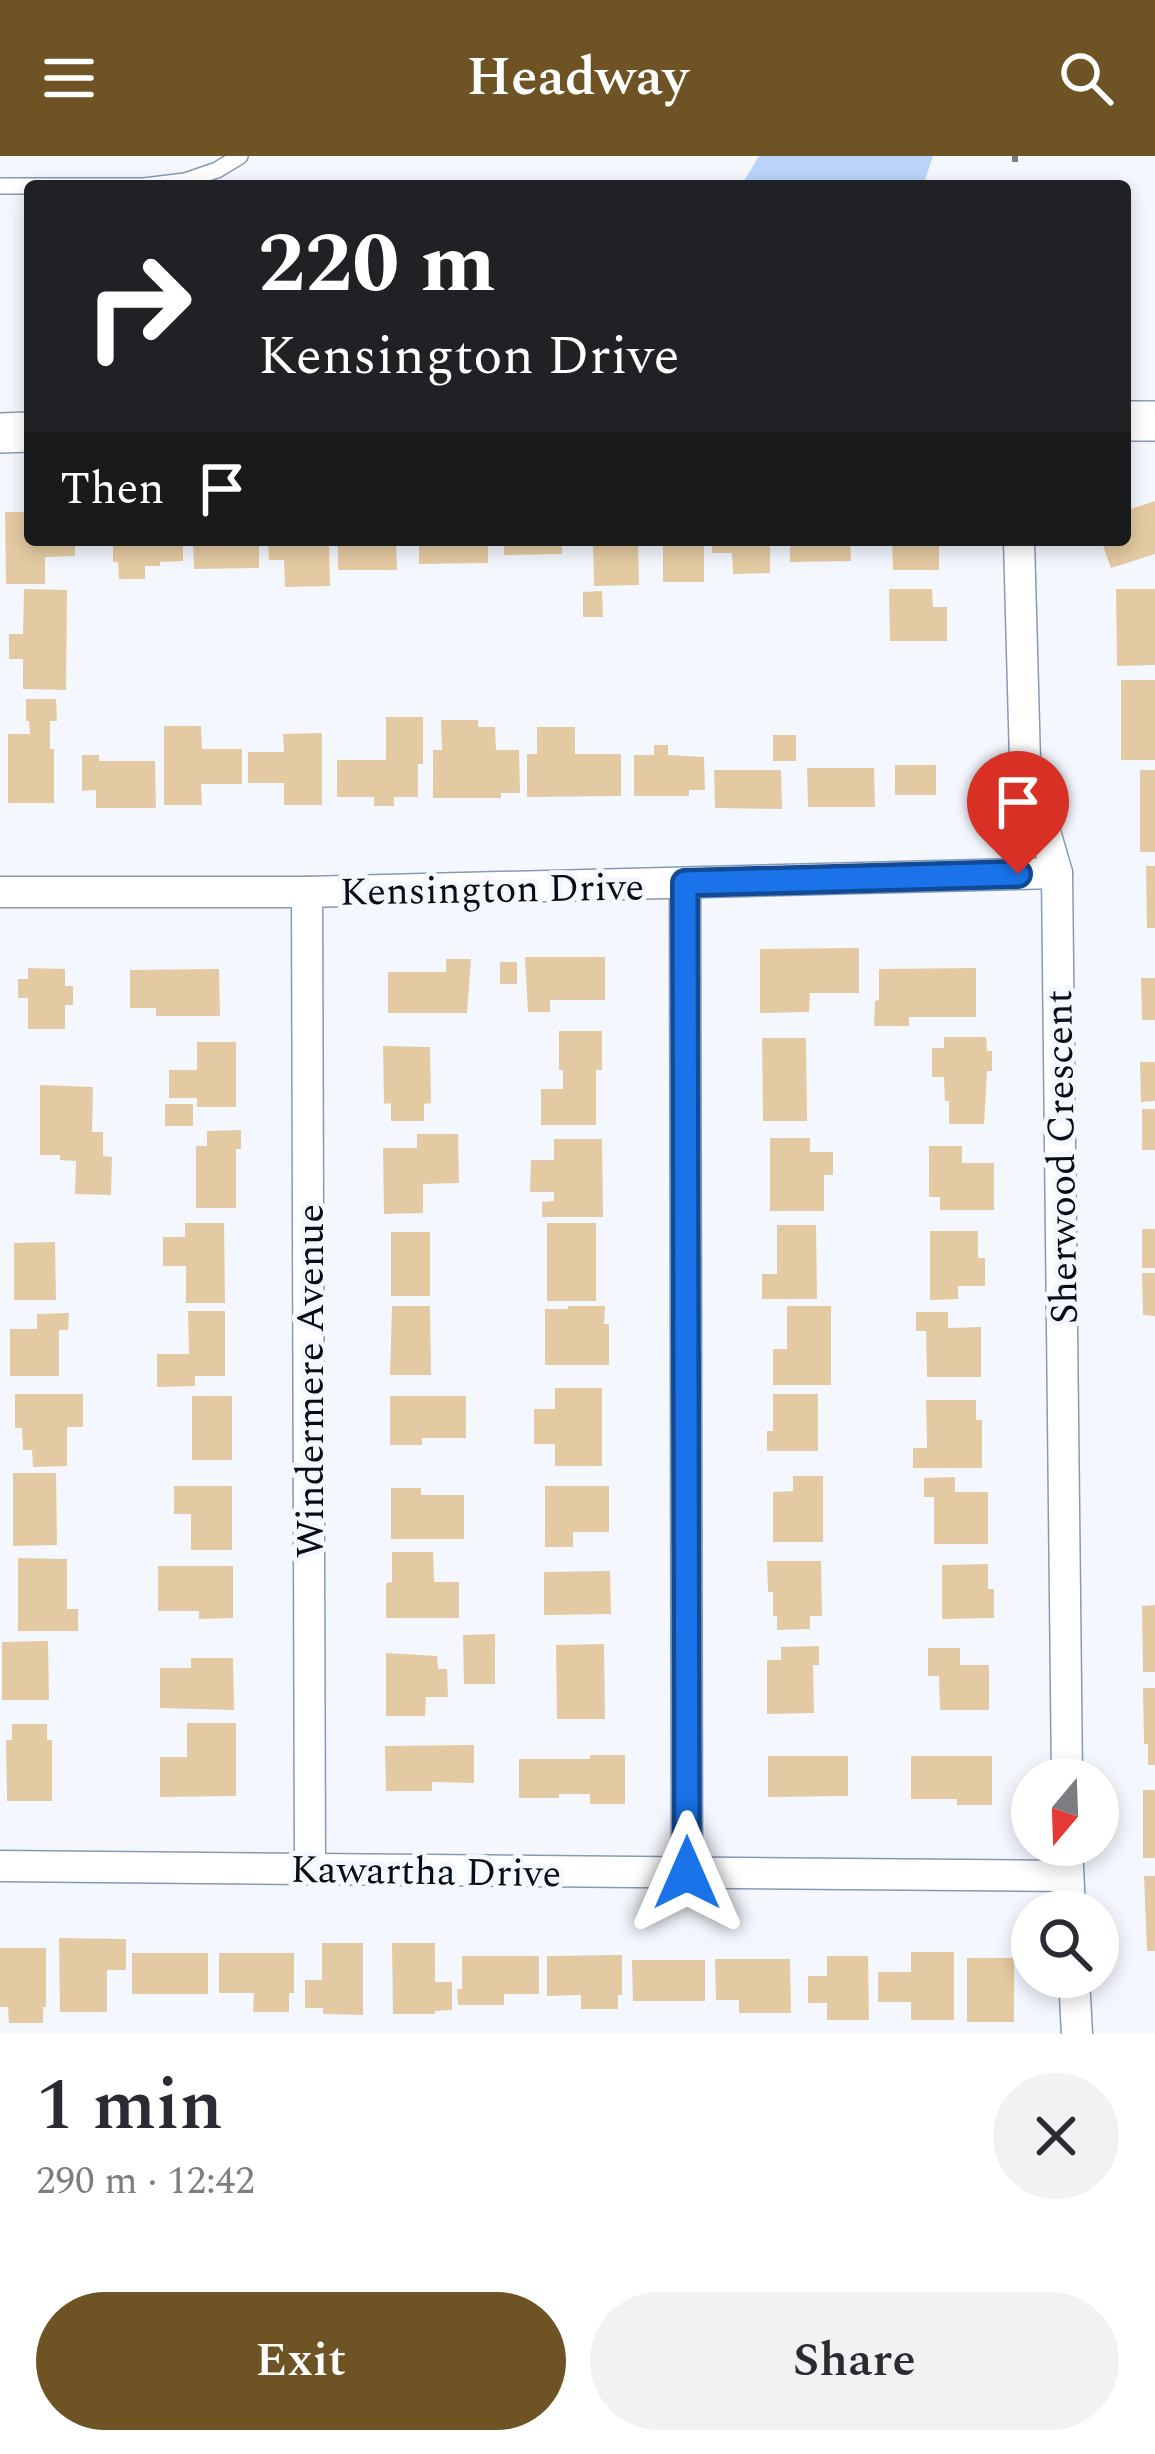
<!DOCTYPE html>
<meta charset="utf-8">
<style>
body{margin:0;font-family:Spectral,serif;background:#f2f2f3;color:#2b2b33;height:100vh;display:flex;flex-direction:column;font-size:45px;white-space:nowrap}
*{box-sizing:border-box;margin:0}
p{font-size:39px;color:#7c7c81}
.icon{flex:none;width:66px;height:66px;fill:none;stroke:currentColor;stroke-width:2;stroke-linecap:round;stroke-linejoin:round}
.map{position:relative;height:1878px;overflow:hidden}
.sheet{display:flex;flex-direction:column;background:#fff;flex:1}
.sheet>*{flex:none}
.top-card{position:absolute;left:24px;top:24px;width:1107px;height:366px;border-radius:12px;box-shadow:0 6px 18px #0003;background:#202124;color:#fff;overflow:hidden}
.needle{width:78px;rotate:199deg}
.fabs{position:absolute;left:1011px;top:1602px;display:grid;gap:24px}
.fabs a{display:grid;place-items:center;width:108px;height:108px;border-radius:50%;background:#fff;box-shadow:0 6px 18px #0003;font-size:60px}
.pin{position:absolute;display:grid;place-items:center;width:102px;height:102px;color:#fff;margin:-123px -51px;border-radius:50% 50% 50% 0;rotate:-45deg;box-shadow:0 0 12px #0007}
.pin .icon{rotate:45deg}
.me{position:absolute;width:132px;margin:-66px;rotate:0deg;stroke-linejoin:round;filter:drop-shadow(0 0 9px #0008)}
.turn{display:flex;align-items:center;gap:42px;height:252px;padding:0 36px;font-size:54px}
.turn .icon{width:156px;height:156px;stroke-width:2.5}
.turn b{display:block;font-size:84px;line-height:102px}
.then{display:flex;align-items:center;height:114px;padding:0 36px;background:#0003;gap:24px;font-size:45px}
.round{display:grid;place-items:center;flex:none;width:126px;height:126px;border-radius:63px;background:#f2f2f3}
.head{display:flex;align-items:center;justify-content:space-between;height:204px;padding:0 36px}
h1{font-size:72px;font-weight:600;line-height:90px}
.button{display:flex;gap:24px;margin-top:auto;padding:24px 36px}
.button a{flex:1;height:138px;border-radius:72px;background:#6e5325;color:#fff;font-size:48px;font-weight:600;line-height:138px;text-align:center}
.button a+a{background:#f2f2f3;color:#2b2b33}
header{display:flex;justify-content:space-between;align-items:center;height:156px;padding:0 36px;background:#6e5325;color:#fff;font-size:54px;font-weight:600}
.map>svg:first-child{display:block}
.green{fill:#bad4f7}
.building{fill:#e4caa2}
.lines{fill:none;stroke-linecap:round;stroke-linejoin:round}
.service-casing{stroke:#869ab4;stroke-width:18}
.minor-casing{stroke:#869ab4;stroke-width:33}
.tertiary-casing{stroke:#869ab4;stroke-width:42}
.path{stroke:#787e85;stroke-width:6;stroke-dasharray:6 9;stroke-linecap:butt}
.service{stroke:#fff;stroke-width:15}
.minor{stroke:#fff;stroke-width:30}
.tertiary{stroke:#fff;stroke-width:39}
.route-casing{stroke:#114b97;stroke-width:30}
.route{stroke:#1a73e8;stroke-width:21}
.labels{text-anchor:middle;stroke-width:10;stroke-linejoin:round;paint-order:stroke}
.street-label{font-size:39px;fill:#070d16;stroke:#f4f8fe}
</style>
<header><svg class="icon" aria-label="menu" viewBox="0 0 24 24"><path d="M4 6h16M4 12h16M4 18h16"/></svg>Headway<svg class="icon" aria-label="search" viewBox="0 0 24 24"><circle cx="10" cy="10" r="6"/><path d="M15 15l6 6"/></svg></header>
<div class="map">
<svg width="1155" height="1878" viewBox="0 0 1155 1878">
<rect width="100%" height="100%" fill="#f4f8fe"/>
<path class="green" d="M759,0h174l-10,30h-182z"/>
<g class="building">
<path d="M1105,24v6h-74v-5z"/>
<path d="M1155,345v53l-44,14 -10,-28h24v-29z"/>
<path d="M5,356h25v28h45v16l-30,1v27h-39z"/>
<path d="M113,384h70v21l-23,1v4h-15v13h-26l-1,-17h-5z"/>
<path d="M193,384h66v28l-65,1z"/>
<path d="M268,384h61l1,46 -45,1 -1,-27h-15z"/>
<path d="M338,384h58l1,30h-59z"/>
<path d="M419,384h69v23l-69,1z"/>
<path d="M504,384h58v14l-58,1z"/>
<path d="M593,384h45l1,45 -45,1z"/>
<rect x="663" y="384" width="41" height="42"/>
<path d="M712,384h58v33l-37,1 -1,-21h-20z"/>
<path d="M790,384h60l1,21 -61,1z"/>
<path d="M892,384h47v30h-46z"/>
<path d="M24,433l43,1 -1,100 -43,-1v-30h-14v-25h14z"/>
<path d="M889,433h43l1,18h14v34h-57z"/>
<path d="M1116,433h39v76l-38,1z"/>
<path d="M602,435l1,26h-20v-25z"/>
<rect x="1121" y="524" width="34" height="80"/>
<path d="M26,543h30l1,22h-7v28h4v54h-46v-69h22l-1,-13h-3z"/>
<path d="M386,561h37v47h-5v33h-24v9h-20v-9h-37v-37h49z"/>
<path d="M441,564h37v7h17l1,23h23l1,43h-19v5h-68v-48h9z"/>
<path d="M164,570h37l1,23h40v35h-41l1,21h-38z"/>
<path d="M537,571h38v27h46v42l-94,1v-43h10z"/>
<path d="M322,577v72h-38v-22h-36v-31h36l-1,-18z"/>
<rect x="773" y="579" width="23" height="26"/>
<path d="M654,589h14v10l36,2 1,33h-16v6h-55v-41h20z"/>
<path d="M82,599h17v6h56l1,47h-60v-18l-14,1z"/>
<rect x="895" y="609" width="41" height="30"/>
<path d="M807,612h67l1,39h-67z"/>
<path d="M714,614h67l1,39 -67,-1z"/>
<rect x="1140" y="614" width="15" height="82"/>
<path d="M1146,710h9v62h-8z"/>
<path d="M859,792v45h-49l-1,19 -49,1v-64z"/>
<path d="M525,801h80v43h-55v12h-22z"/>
<path d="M446,803h25l-4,54h-79v-41h58z"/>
<rect x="500" y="806" width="17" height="22"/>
<path d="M28,812l37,1v17h8v19h-8v24h-37v-31h-10v-19h10z"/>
<path d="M976,812v49h-67v9h-35l1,-25 4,-1v-31z"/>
<path d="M219,813l1,47h-64v-8h-26v-38z"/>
<path d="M1141,822h14v42h-13z"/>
<path d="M559,875h43v39h-6v55h-55v-36h22v-19h-4z"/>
<path d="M944,881h42l1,14h5v20h-5l-3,53h-35v-23h-4l-1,-24h-12v-29h12z"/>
<path d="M762,882h44l1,83h-44z"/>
<path d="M197,886h39v65h-39v-9h-28v-28h28z"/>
<path d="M383,890l47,1 1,56 -7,1v17h-33v-18l-7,1z"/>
<path d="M1140,906h15v39l-14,1z"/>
<path d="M40,929l53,2 -1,45h11v24l9,1 -1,38 -36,-1 1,-33 -16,-1v-5h-20z"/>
<rect x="165" y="948" width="28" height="22"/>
<rect x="1142" y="953" width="13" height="41"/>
<path d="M241,974v19h-5v59h-40v-62h11v-15z"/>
<path d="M417,978h41l1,49 -36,1v29l-39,1 -1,-66h34z"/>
<path d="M770,982h40v14h23v23h-9v36h-54z"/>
<path d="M554,983h48l1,78h-61v-15l12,-1v-9h-24l1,-32h23z"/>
<path d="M929,990h33v17h32v47h-54v-13h-11z"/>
<path d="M185,1067h39l1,80h-39v-37h-23v-29h22z"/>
<rect x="547" y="1067" width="49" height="78"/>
<path d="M777,1069h39l1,74h-55v-25h15z"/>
<rect x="1142" y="1073" width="13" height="39"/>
<path d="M930,1075h48v27h7v28h-27v13l-28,1z"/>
<rect x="391" y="1076" width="39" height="64"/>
<path d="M55,1086l1,58h-42v-57z"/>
<path d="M1142,1117h13v43l-12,-1z"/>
<path d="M392,1150h38l1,69h-41z"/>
<path d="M568,1150h37l-1,18h5v41h-64v-56h23z"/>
<path d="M787,1150h44v79h-58v-36h14z"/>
<path d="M188,1155h37v65h-30v10l-38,1v-33h32z"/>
<path d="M916,1156h32v16l33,-1v50h-54l-1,-46h-10z"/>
<path d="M69,1157l-1,17h-9v46h-49v-47h27v-15z"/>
<path d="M555,1232h47v78h-47v-22h-21v-35h21z"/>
<path d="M15,1238h68v33h-16v39l-34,1 -1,-17h-9l-1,-22h-7z"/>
<path d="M773,1238h45v57h-51v-20h6z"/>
<rect x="192" y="1240" width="40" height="64"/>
<path d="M390,1240h76v42h-44v7h-32z"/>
<path d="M926,1244h50v20h6v48h-69v-20h14z"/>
<path d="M13,1317h43l1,72 -44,1z"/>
<path d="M793,1320h30v66h-50v-50l20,-1z"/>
<path d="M955,1321v15h33v52h-54v-47h-10v-19z"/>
<path d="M174,1330h58v64h-41v-36h-17z"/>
<path d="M545,1330h64v46h-36v15h-28z"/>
<path d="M391,1332h30v7h43v44h-73z"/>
<path d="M392,1396h41l1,30h25v36h-73v-35l6,-1z"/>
<path d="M18,1402l49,1v50h11v22h-60z"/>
<path d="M767,1405h54l1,55h-12v13l-33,1v-14h-4v-24h-5z"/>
<path d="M988,1408v25h6v29l-52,1v-54z"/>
<path d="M158,1410h75v52l-34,1v-8h-41z"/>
<path d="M610,1415l1,43 -67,1v-43z"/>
<path d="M1155,1449v67h-12l-1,-66z"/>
<path d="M495,1478v50h-31l-1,-49z"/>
<path d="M48,1485l1,59h-47v-58z"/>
<path d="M604,1488l1,75h-48l-1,-74z"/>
<path d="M819,1490v19h-6l1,48 -47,1v-54h14v-13z"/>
<path d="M928,1492h32v17h29v45h-49l-1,-34h-11z"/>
<path d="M386,1497l51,3 1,13h9l1,28h-22l-1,19h-39z"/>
<path d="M191,1502h42l1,52 -74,-2v-40h31z"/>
<path d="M1143,1532h12v77h-7v-21h-4z"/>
<path d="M187,1567h49v73l-76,1v-40h27z"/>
<path d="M12,1568h35v16h5v61h-45l-1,-61h6z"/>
<path d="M474,1589v38l-42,-1v9h-46l-1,-45z"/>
<path d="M590,1599h35v49h-35v-10h-31v4h-40v-39h71z"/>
<path d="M768,1600h80v40l-80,1z"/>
<path d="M911,1600h81v49h-35v-6h-46z"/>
<rect x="1143" y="1634" width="12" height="68"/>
<path d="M1144,1720h11v75h-8z"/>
<path d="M59,1782l67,1v31h-19v42h-47z"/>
<path d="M322,1787h41v72l-40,-1v-6h-18v-28h17z"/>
<path d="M392,1787h43v39h17v28l-17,1v3h-42z"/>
<path d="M0,1792h46v59h-3v16h-34l-1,-16h-8z"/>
<path d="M911,1796h43v68h-43v-18h-33v-30h33z"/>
<rect x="132" y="1797" width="76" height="41"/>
<path d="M219,1797h75v40h-5v19h-36l1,-19h-35z"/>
<path d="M622,1799v40h-4v14h-37v-14l-34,1v-40z"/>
<path d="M462,1800h77v38h-35v11h-46l-1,-16h5z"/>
<path d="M827,1800h41l1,64h-42v-17h-19v-27h19z"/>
<rect x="967" y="1802" width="47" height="64"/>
<path d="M715,1803h75l1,54h-52v-13h-23z"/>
<path d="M632,1804h73v41h-72z"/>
</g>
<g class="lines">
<g class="service-casing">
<path id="service" d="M0,30h144l41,-5 32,-11 23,-14"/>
</g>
<g class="minor-casing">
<g id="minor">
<path d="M1019,384l6,222 32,111 10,906"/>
<path d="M685,727l2,990"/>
<path d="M0,736h307l750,-19"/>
<path d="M307,736l3,977"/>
<path d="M1067,1689l3,66"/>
<path d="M0,1710l1068,10"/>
<path d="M1074,1821l3,57"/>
</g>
</g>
<g class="tertiary-casing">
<g id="tertiary">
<path d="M1125,265h30"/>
<path d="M0,277l30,-1"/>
</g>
</g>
<path class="path" d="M1015,0v11"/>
<use href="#service" class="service"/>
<use href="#minor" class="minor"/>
<use href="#tertiary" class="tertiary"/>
</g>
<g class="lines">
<g class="route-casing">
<path id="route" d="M687,1717l-2,-990 333,-9"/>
</g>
<use href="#route" class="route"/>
</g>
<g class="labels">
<g class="street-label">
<text transform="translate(492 732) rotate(-1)" y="14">Kensington Drive</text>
<text transform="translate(1060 1001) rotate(-91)" y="14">Sherwood Crescent</text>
<text transform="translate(309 1225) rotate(-90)" y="14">Windermere Avenue</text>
<text transform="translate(426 1714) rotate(1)" y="14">Kawartha Drive</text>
</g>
</g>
</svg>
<div class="fabs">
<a><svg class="needle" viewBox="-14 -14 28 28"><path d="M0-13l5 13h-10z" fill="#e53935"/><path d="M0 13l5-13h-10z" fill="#7c7c81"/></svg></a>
<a><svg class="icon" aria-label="search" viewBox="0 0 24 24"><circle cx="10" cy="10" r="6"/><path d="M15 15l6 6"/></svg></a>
</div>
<div class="pin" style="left:1018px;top:718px;background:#d93025"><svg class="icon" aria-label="arrive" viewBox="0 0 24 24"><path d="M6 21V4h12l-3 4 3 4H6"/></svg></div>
<svg class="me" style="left:687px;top:1717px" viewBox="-20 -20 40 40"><path d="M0-17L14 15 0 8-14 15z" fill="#1a73e8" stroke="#fff" stroke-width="4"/></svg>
<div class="top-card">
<div class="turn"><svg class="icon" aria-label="right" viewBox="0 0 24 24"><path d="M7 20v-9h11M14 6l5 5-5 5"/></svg><div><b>220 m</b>Kensington Drive</div></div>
<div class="then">Then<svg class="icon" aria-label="arrive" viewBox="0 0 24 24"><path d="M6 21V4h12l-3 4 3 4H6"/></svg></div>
</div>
</div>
<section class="sheet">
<div class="head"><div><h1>1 min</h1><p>290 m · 12:42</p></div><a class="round"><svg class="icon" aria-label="close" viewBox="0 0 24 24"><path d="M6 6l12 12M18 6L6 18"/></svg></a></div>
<div class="button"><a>Exit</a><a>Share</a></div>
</section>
